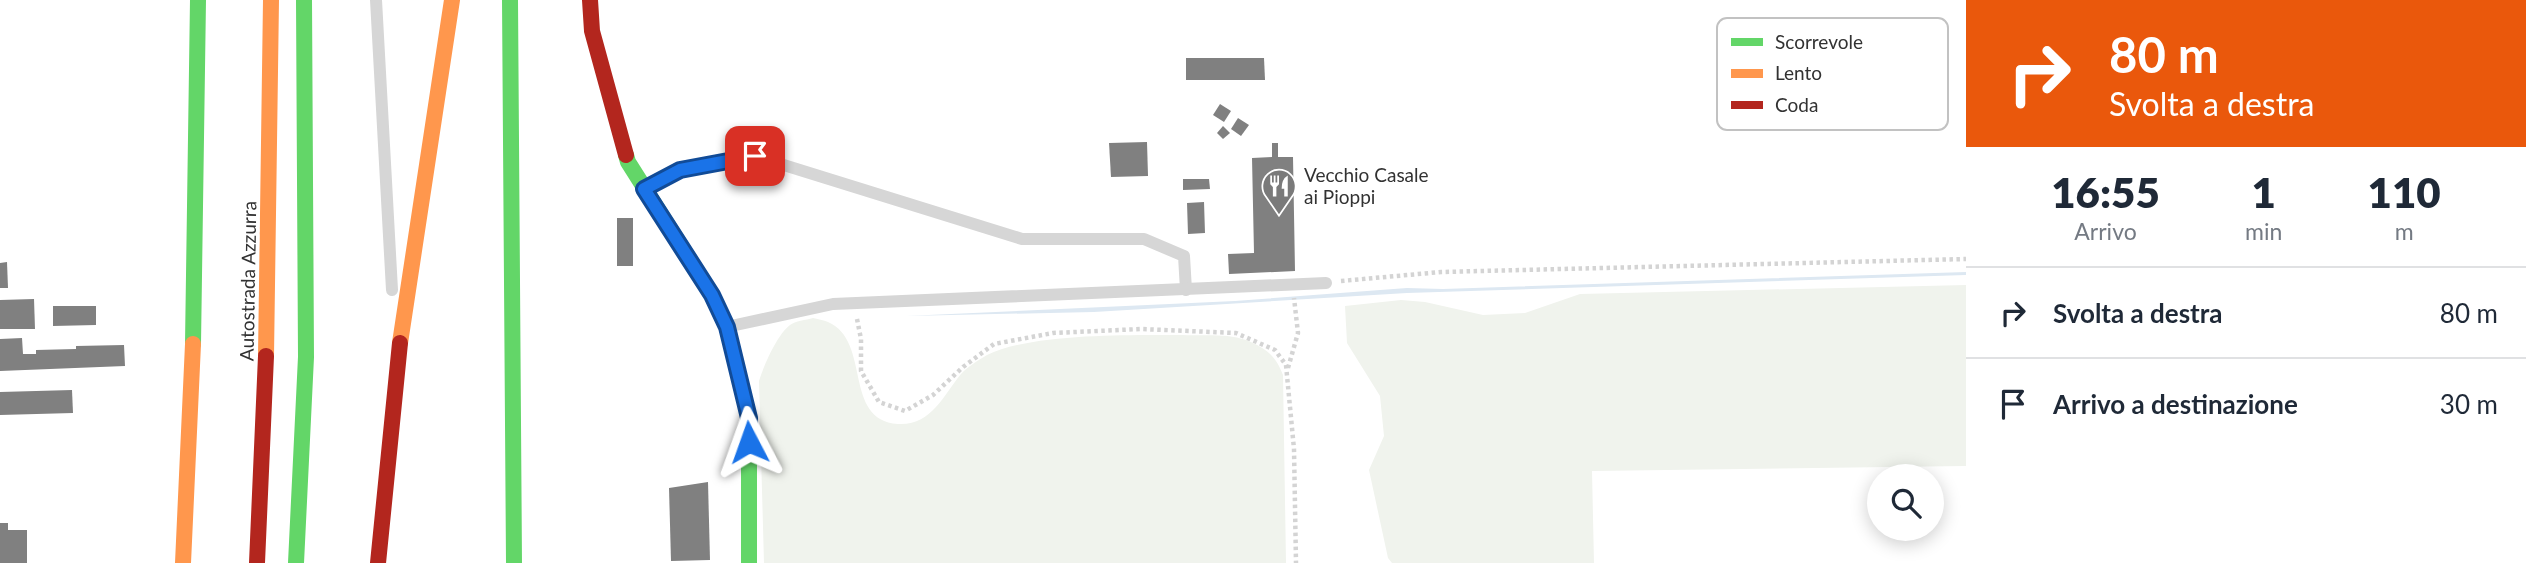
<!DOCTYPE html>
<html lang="it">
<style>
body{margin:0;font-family:Lato,sans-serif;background:#f2f2f3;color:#1f2937;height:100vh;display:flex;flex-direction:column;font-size:26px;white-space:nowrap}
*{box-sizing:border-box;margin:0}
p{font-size:23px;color:#747a83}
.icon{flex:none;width:38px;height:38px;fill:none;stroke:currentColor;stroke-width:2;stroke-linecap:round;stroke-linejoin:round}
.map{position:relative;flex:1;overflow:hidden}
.panel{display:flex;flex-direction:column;background:#fff;width:560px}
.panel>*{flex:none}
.hud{background:#ea580c;color:#fff;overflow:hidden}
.tools{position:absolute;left:1867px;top:464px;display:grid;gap:14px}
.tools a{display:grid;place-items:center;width:77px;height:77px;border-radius:50%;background:#fff;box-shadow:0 4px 18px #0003;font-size:35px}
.pin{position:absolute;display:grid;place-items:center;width:60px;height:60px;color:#fff;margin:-30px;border-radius:14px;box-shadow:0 4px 10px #0006}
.me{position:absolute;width:77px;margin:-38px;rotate:356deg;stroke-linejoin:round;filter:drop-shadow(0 0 5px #0008)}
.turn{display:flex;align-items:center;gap:24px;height:147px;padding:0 28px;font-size:32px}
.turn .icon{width:91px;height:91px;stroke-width:2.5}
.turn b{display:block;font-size:49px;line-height:60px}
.eta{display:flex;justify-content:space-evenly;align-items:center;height:119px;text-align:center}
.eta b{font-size:42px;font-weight:800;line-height:49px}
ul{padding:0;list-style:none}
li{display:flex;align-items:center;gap:21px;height:91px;padding:0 28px;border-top:2px solid #e0e1e3}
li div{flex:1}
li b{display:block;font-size:26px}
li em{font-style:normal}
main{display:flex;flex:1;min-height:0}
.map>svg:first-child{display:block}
.green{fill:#f0f3ed}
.water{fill:#dde8f2}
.building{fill:#808080}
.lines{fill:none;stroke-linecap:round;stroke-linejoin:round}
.path{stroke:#d4d4d4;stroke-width:4.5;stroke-dasharray:3.5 3.5;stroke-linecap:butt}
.lane{stroke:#d6d6d6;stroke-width:12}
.fast{stroke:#63d668;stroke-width:16}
.slow{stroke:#ff974d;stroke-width:16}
.jam{stroke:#b3261e;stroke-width:16}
.route-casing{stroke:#114b97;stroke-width:18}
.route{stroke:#1a73e8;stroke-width:12}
.labels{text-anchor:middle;stroke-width:7;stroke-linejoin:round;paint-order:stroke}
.poi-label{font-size:19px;fill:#323232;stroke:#fff;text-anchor:start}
.street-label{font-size:19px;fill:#323232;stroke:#fff}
.key{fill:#fff;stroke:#c2c2c2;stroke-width:2}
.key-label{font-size:19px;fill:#323232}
</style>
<main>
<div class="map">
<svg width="1966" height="563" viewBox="0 0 1966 563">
<rect width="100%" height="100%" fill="#fff"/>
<g class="green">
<path d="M1966,285v181l-374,5 2,92h-202l-4,-5 -19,-88 15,-34 -4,-40 -33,-53 -2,-37 56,-6 24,2 58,13 42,-2 55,-19z"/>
<path d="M813,318c4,1 11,2 15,4 44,19 14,98 70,102 33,2 45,-28 63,-50 6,-7 18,-14 26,-19 45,-22 144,-20 195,-20 21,1 45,-2 64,5 20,8 30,16 37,35l3,188h-522l-5,-182c5,-16 18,-46 31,-56 5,-4 16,-5 23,-7z"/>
</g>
<path class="water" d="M1966,272v3l-559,18 -313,19 -188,4 329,-15 172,-13 36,1z"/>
<g class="building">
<path d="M1186,58h78l1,22h-79z"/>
<path d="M1220,104l11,7 -7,11 -11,-7z"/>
<path d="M1238,118l11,7 -8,11 -10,-7z"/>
<path d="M1223,126l7,7 -7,6 -6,-6z"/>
<path d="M1147,142l1,34 -37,1 -2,-34z"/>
<path d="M1272,143h6v14h15l2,114 -66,3 -1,-20 26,-1 -2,-95 20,-1z"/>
<path d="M1183,179h26l1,10 -27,1z"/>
<path d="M1204,202l1,31 -17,1 -1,-31z"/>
<rect x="617" y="218" width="16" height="48"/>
<path d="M7,262l1,26h-8v-25z"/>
<path d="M34,299l1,30h-35v-29z"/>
<path d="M53,306h43v19l-43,1z"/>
<path d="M22,338l1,16h13v-4l40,-1v-3l48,-1 1,21 -125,5v-32z"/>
<path d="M72,390l1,23 -73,2v-23z"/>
<path d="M708,482l2,78 -39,1 -2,-73z"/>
<path d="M0,523h8v7h19v33h-27z"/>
</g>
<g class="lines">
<g class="path">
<path d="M1341,281l100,-9 525,-13"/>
<path d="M857,319l4,20v32l18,31 26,9 28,-16 30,-28 31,-23 59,-11 88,-4 95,4 39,17 11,15 8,84 2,114"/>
<path d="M1288,368l10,-35 -4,-35"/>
</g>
<g class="lane">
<path d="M376,0l16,290"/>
<path d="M648,188l32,-18 75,-14 267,83h122l40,17 2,34"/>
<path d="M731,326l102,-22 493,-21"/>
</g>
<g class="fast">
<path d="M510,0l4,563"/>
<path d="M626,155l2,7 84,133 15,32 22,91v145"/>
<path d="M193,344l5,-344"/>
<path d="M296,563l10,-206 -2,-357"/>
</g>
<g class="slow">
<path d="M400,343l52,-343"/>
<path d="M266,356l5,-356"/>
<path d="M183,563l10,-219"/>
</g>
<g class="jam">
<path d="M590,0l2,31 34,124"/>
<path d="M257,563l9,-207"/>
<path d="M378,563l22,-220"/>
</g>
</g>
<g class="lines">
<g class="route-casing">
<path id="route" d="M749,442v-24l-22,-91 -15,-32 -68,-106 36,-19 75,-14"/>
</g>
<use href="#route" class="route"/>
</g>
<defs>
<g id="restaurant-pin" transform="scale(1.75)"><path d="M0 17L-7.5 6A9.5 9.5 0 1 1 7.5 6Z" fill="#7a7a7a" stroke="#fff"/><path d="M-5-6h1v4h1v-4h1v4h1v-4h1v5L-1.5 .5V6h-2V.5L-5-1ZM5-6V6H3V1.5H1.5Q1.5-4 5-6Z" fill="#fff"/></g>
</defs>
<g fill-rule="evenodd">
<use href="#restaurant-pin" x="1279" y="186"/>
</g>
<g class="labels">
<g class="poi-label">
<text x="1304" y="182">Vecchio Casale<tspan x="1304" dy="22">ai Pioppi</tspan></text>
</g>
<g class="street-label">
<text transform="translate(248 281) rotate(-89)" y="7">Autostrada Azzurra</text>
</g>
</g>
<rect x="1717" y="18" width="231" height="112" rx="10" class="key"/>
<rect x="1731" y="38" width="32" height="8" fill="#63d668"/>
<rect x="1731" y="69" width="32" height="9" fill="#ff974d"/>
<rect x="1731" y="101" width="32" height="8" fill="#b3261e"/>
<g class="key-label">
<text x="1775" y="49">Scorrevole</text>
<text x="1775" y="80">Lento</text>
<text x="1775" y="112">Coda</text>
</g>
</svg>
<div class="tools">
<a><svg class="icon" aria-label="search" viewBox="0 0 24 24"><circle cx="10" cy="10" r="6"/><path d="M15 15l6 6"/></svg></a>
</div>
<div class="pin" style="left:755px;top:156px;background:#d93025"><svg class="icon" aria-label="arrive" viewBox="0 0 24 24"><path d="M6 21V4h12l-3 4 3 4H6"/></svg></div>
<svg class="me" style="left:749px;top:442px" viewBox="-20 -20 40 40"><path d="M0-17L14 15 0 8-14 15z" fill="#1a73e8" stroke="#fff" stroke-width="4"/></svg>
</div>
<section class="panel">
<div class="hud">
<div class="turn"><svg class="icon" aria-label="right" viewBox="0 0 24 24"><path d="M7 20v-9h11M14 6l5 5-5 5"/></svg><div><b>80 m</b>Svolta a destra</div></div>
</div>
<div class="eta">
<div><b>16:55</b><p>Arrivo</p></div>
<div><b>1</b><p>min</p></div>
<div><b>110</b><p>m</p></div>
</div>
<ul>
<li><svg class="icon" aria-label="right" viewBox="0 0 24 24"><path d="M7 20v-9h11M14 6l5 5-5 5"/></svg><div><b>Svolta a destra</b></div><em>80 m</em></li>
<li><svg class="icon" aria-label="arrive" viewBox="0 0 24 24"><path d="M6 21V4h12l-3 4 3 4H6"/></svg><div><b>Arrivo a destinazione</b></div><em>30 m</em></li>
</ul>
</section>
</main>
